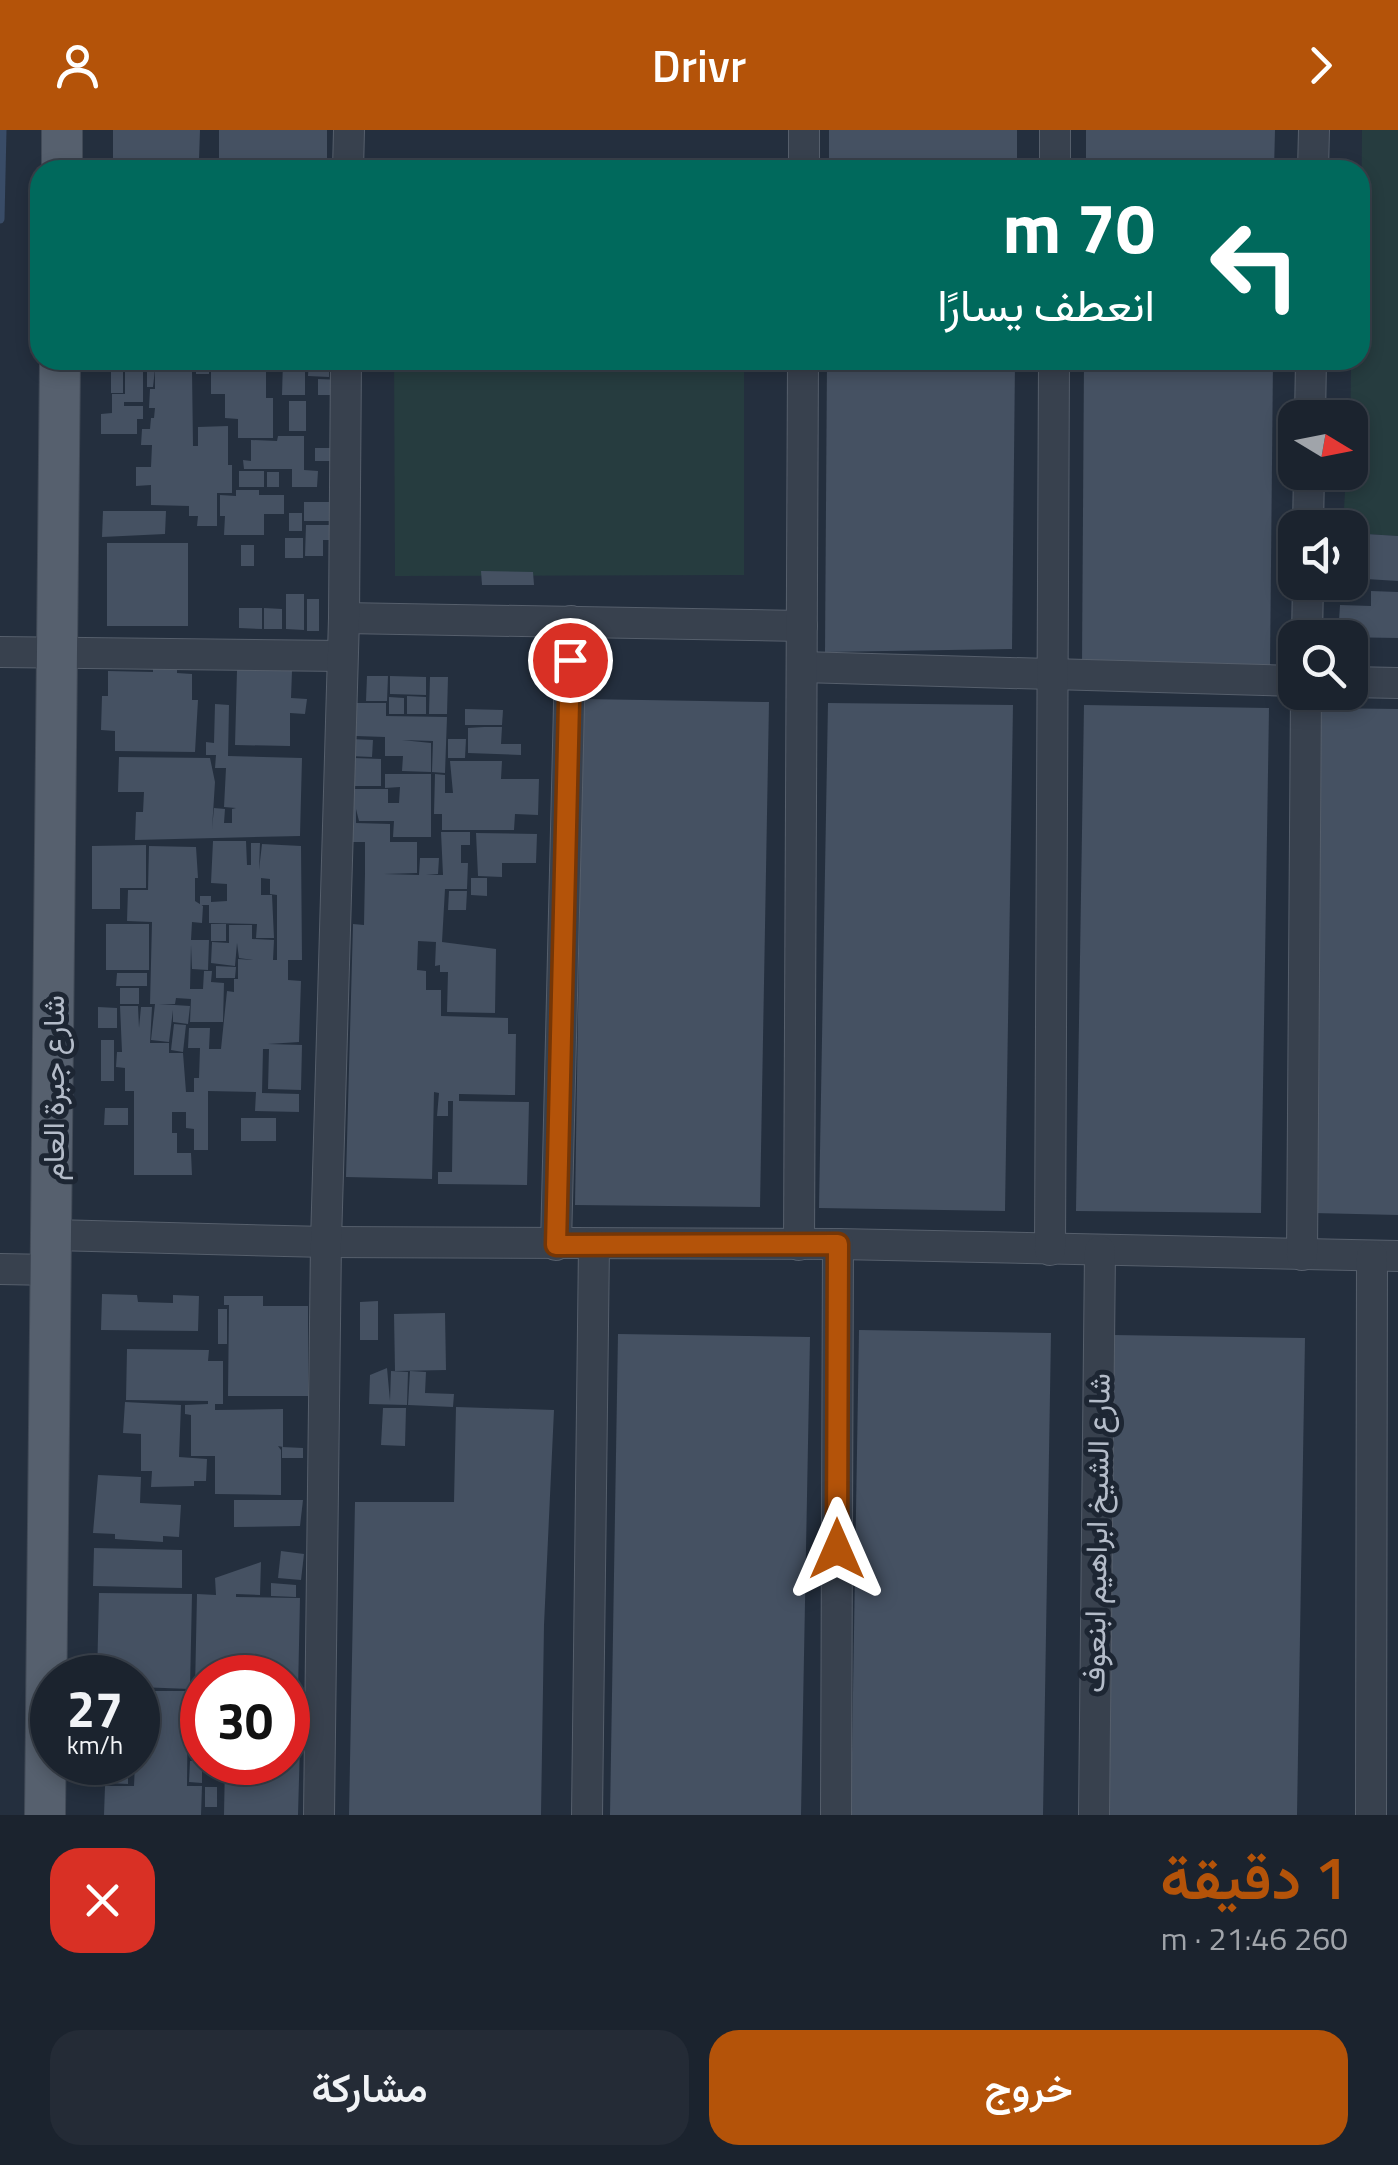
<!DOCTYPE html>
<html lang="ar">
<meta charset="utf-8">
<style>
body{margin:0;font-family:"Titillium Web",Vazirmatn,sans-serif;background:#242b36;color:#f1f3f6;direction:rtl;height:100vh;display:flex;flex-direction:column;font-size:38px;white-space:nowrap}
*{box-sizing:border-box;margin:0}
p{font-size:32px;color:#a0a4aa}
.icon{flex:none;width:55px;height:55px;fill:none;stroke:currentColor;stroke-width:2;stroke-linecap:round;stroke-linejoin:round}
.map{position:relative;height:1685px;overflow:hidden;direction:ltr}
.sheet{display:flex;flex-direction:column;background:#1b232e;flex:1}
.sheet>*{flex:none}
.banner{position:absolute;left:30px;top:30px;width:1340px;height:210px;border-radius:30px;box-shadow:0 5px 15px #0003,0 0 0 2px #39404a;direction:rtl;background:#00695c;color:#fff;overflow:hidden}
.needle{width:65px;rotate:100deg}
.controls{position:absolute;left:1278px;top:270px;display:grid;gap:20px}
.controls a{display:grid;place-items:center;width:90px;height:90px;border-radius:20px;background:#1b232e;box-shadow:0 5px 15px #0003,0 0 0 2px #39404a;font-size:50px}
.speed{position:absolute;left:30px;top:1525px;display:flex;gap:20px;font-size:50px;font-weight:700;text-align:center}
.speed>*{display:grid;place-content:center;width:130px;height:130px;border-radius:50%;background:#1b232e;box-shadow:0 5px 15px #0003,0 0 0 2px #39404a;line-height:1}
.speed small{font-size:25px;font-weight:400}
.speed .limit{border:15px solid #d22;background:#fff;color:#111}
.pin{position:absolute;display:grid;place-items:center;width:85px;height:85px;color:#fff;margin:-42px;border:5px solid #fff;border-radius:50%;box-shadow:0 2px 10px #0007}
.me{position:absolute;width:110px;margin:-55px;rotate:0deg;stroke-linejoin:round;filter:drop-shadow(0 0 8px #0008)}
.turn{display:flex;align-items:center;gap:35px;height:210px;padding:0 50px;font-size:45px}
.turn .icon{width:130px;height:130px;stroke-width:2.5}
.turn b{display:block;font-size:70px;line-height:85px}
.round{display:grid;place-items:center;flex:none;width:105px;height:105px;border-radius:30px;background:#242b36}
.summary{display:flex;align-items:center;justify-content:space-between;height:170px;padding:0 50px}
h1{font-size:60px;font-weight:600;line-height:75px;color:#b45309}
.primary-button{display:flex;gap:20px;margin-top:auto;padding:20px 50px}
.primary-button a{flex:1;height:115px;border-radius:30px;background:#b45309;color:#fff;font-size:40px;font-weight:600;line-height:115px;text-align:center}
.primary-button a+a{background:#242b36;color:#f1f3f6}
header{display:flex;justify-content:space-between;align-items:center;height:130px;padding:0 50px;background:#b45309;color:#fff;font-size:45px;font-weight:600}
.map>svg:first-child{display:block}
.green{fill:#263c3f}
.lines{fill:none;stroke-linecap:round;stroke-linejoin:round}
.stream{stroke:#394c67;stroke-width:9}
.building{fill:#455162}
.minor-casing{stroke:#565f6c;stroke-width:32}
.major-casing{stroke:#414a57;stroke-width:42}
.minor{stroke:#38414e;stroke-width:30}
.major{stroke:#56606e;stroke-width:40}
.route-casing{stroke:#753606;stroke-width:25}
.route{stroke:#b45309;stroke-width:18}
.labels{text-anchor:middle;stroke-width:10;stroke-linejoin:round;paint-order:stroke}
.street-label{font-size:30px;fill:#b4bcc9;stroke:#1d2633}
</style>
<header><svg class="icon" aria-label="forward" viewBox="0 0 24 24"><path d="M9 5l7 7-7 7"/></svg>Drivr<svg class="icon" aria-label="person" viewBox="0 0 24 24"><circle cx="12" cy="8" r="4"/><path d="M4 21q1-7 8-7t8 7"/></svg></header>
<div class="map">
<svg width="1398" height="1685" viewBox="0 0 1398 1685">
<rect width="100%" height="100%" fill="#242f3e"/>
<g class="green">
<path d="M1362,0h36v406l-48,-3v-5l-7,-1 3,-54 4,-1 1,-112h9z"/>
<path d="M743,31v9h-349v-7z"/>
<path d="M394,230h350v215l-349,1z"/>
</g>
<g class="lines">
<path class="stream" d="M0,89l2,-89"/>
</g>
<g class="building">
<path d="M113,0h87l-1,30h16v10h-102z"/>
<rect x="219" y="0" width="108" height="40"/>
<rect x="829" y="0" width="188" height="40"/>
<path d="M1086,0h189l-1,40h-188z"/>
<rect x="111" y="230" width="12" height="33"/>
<path d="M125,230h18v42h-19v4h19v13h-6v15h-36v-20l11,-1v-19h13z"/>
<path d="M147,230h47v9h-29l27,1 1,76h5v-19l30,-1v39h4v28h-15v33h-20l1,-10h-9v-10l-38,-1v-20l-15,1v-19h15l1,-22h-11l1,-16h8l1,-11h3l1,-10h-6l1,-19h5v-20l-2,18h-6z"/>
<rect x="196" y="230" width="13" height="14"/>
<path d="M211,230h55v38h7v40h-35v-19l-13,-1v-24h-14z"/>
<path d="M283,230h22v35h-23z"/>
<path d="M309,230h20v17l-21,-1z"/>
<path d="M827,230h188l-3,289 -187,3z"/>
<path d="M1084,230h189l-3,307 -188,-2z"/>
<path d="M318,249l25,1v15h-25z"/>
<rect x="289" y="271" width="17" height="30"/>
<path d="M278,306h26v34l14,1 -1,16h-25v-18h-48l-1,-9 8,1v-21l26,1z"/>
<rect x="315" y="318" width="28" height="13"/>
<rect x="239" y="341" width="25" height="16"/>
<rect x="267" y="342" width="12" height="15"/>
<path d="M236,360h23v5h25v19h-20v21h-40l1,-19h-5v-21l16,1z"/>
<rect x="304" y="372" width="29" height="19"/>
<path d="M103,381h63l-1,23 -63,3z"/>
<rect x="289" y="383" width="13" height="18"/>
<path d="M306,395h29l-1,15h-11v16h-18z"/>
<path d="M1350,403l48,3v45l-48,-3z"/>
<rect x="285" y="408" width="18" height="20"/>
<rect x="107" y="413" width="81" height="83"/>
<rect x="241" y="415" width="13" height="21"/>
<path d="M481,441l52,1 1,13h-52z"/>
<path d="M1371,461l27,1v46l-60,-1 2,-32 31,1z"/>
<path d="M286,464h18v36l-18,-1z"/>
<rect x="307" y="469" width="12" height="32"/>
<path d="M239,478h23v21l-23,-1z"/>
<path d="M264,478l18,1v20h-18z"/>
<path d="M153,536h24v7l15,1v26h6l-3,52 -80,-1v-20l-14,-1 1,-34h6v-25l45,1z"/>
<path d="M237,540l55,1 -1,27 16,1 -2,15 -15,-1v33l-55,-1z"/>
<path d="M367,546h21l-1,25h-21z"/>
<path d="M390,546l36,1v18l-36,-1z"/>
<path d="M430,547h18l-1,37h-18z"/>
<path d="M407,566l19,1v17h-19z"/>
<path d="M389,567l15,1v16h-15z"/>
<path d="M583,569l186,3 -9,505 -185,-2z"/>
<path d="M356,573h30v13l61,1 -2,56 -13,-1 1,-31 -31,-1 29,3v29l-29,-1 1,-15h-18v-19l-29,-1z"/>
<path d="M828,573l185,2 -8,506 -186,-3z"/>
<path d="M215,574l14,1 -1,51 74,2 -2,78 -165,4 1,-28h7l1,-20h-26l1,-35 91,1 5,24 -3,47 2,-21 11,1 -1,14h8v-14l4,-1 -12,-1 2,-39h-11l1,-13h-10v-13l8,1z"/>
<path d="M1084,575l185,3 -8,505 -185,-2z"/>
<path d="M1321,578l77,1v506l-85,-2z"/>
<path d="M465,579l38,1 -1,15h-37z"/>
<path d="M484,597h18l-1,17h20v11l-53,-2v-25z"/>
<path d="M350,609l23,1 -1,17 -23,-1z"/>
<path d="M448,609h18l-1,19h-17z"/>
<path d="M354,628l27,1v27h-27z"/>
<path d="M450,631h52l-1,18h38l-1,36 -23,-1 -1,16h-72v-16h-8l1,-40 10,1v18h8z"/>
<path d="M385,644h46v63h-38l1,-16h-35l-3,-12v14l34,1v18h27v31l-33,1 35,1 1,-17h19l-1,16 -12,1h17l-2,-43h29v13h-9v18h7l-1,26h-22l-3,53 54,7 -1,64 -48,-1 1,-40h-8v-7l-5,1 1,-24 -18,-1 -1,29 9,1v19h15v26l67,2v16h8l-1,61 -56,-1v7l70,1 -2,83 -89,-1v-12h14l1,-71h-5v15h-11l2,-23 -5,-1 -2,87 -86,-2 7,-253 11,1 1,-52v-31h-16l5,-53h34v14h11l1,-16 -15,1z"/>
<path d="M476,703l61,1 -1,29h-34v14l-24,-1z"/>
<path d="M213,711h33l1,24h4v-22h9l-1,27 3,-26 39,2 1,114h-14v20l13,1 -2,61 -31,2 34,1 -1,45 -33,-1 1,-40h-6l-1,44 37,1v18l-44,-1 1,-19 -48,-1v59h-14v-21l-8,-1v-16h-14v21h5v20h14l1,22h-58v-84h-9v-23l-9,-1 1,-15h5l-2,-46h18l1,22 2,-21h11l-2,36h19v10h14l3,39h8v-14h5l1,-30h-12l1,-20h21l-1,21h12l6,-58 7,1v-13h4v-20l15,1 -14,-2 -2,-15 -2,23 -24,-3 1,-21 17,1v-18h23v14l22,1 -1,20h4v-65l-7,-1v-15l-9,-1v17h11l2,43h-18l1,-14 -48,-1v-18h-9v-9h11v6l16,-1v-17l-16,-1z"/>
<path d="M146,715v43h-26v21h-28v-63z"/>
<path d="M149,716l47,1 2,31h-3v23l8,5 -1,17 -10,-1 -1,18h18l-1,30 -16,-1 -1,-24 -1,44h13l1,-18h8l-1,11 13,1 -1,39h-33l1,-23 -15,-1 -1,6h-16l31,2 -2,18 -15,-2v-12l-4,32 -18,-2 4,-36h-5l2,-82 -25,-1 1,-31h20z"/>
<path d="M471,748h16v18l-16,-1z"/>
<path d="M449,761h18l-1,19h-18z"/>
<rect x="106" y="794" width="43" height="46"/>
<rect x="211" y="794" width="15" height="17"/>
<path d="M216,836l20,1 -1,11h-19z"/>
<path d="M117,843h30v13h-31z"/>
<rect x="120" y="858" width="19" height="16"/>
<path d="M98,877l19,1v20h-19z"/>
<path d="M174,894l12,1 -3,27 -12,-2z"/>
<rect x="101" y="910" width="13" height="41"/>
<path d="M105,978h23v17h-24z"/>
<rect x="241" y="988" width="35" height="23"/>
<path d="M102,1164l35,1 1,7 35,1v-8l26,1 -1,35 -97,-1z"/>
<path d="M224,1166h39v10h45v90h-80l1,-91h-5z"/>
<path d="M378,1171v39h-18v-38z"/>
<rect x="218" y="1179" width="9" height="35"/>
<path d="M445,1183l1,57 -51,1 -1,-57z"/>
<path d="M859,1200l192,3 -8,482h-192z"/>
<path d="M618,1204l192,3 -9,478h-191z"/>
<path d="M1113,1205l192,3 -8,477h-192z"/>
<path d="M127,1219l82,1 -1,11h15v43h-8v6l68,-1v38l-5,-1 3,4v45l-66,-1v-38h-24v-41l-6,-1v-9l23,-1v-3l-82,-1z"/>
<path d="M387,1238l3,33 1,-30 17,1 -1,33 -38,-1 1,-29z"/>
<path d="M410,1241l16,1 -1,21 29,1 -1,13 -45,-2z"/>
<path d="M125,1272l56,3 -2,52 28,2 -1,22h-12v5l-43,1 1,-16h-11v-37l-18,-1z"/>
<path d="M456,1277l98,3 -10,215 -3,190h-192l6,-313h99z"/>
<path d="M383,1278h23l-1,38 -24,-1z"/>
<path d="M282,1317l21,1v10h-21z"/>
<path d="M98,1345l43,2 -1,26 41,2 -2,32 -16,-1v6l-48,-3v-5l-22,-1z"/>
<path d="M234,1370h69l-3,26 -66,1z"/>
<path d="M94,1418l88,2v38l-89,-2z"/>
<path d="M281,1421l23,3 -3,26 -23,-2z"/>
<path d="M261,1432l-1,33 -24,-1v3l64,1 -2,94h-10v-14h-86v12l-7,-1 2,-95 19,1 -1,-17z"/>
<path d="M271,1453l25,2v12l-25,-1z"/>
<path d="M99,1463l93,1 -2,95 -52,-2v-9h-41z"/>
<path d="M138,1561h50l-1,95h15l-1,29h-97l1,-29h29z"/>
<path d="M194,1561l8,1v55l-12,-1z"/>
<path d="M288,1614h12l-2,71h-74l1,-53h63z"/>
<path d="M190,1631h12v22l-13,-1z"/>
<path d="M85,1632l21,4v17h-21z"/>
<path d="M108,1636h20v18l-20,-1z"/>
<rect x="205" y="1657" width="12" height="20"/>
</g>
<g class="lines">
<g class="minor-casing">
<g id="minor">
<path d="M348,40l1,-40"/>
<path d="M804,40v-40"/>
<path d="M1055,40v-40"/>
<path d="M1313,40l1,-40"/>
<path d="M1310,288l1,-58"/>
<path d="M1308,398l1,-56"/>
<path d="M344,488l458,8"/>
<path d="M1307,508l1,-56"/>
<path d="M0,522l342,4"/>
<path d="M802,537l493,14"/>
<path d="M1350,552l48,1"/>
<path d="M53,1105l273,7 512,2 560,12"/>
<path d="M556,1115l15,-624"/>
<path d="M799,1115l4,-885"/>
<path d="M1050,1120l4,-890"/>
<path d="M1302,1125l4,-563"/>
<path d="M0,1139l52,1"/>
<path d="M319,1685l7,-573 18,-624 2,-258"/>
<path d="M587,1685l7,-570"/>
<path d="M836,1685l2,-571"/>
<path d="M1094,1685l6,-564"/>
<path d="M1371,1685l1,-559"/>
</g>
</g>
<g class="major-casing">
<g id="major">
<path d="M62,40v-40"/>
<path d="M45,1685l15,-1455"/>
</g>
</g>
<use href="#minor" class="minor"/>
<use href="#major" class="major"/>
</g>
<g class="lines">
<g class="route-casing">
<path id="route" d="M570,530l-14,585 282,-1 -1,305"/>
</g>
<use href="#route" class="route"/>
</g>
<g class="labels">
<g class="street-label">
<text transform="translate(54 958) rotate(-90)" y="10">شارع جبرة العام</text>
<text transform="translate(1097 1403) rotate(-89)" y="10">شارع الشيخ ابراهيم ابنعوف</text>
</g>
</g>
</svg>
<div class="controls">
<a><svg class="needle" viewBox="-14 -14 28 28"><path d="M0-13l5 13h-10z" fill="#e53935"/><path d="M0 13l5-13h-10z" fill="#a0a4aa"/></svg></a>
<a><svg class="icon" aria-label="sound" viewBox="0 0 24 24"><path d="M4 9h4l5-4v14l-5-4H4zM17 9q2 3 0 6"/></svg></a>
<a><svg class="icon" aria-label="search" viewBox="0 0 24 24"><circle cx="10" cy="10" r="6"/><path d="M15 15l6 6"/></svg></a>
</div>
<div class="speed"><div>27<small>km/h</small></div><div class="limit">30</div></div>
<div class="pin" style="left:570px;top:530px;background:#d93025"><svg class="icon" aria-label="arrive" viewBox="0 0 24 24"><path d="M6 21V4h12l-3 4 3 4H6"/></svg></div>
<svg class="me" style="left:837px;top:1419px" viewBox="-20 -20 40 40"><path d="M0-17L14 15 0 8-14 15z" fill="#b45309" stroke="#fff" stroke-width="4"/></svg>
<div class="banner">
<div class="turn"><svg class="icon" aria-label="left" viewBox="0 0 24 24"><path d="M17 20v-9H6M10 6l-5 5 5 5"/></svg><div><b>70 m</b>انعطف يسارًا</div></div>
</div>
</div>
<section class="sheet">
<div class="summary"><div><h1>1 دقيقة</h1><p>260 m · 21:46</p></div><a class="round" style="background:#d93025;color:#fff"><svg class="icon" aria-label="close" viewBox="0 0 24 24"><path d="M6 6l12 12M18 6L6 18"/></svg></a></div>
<div class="primary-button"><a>خروج</a><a>مشاركة</a></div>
</section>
